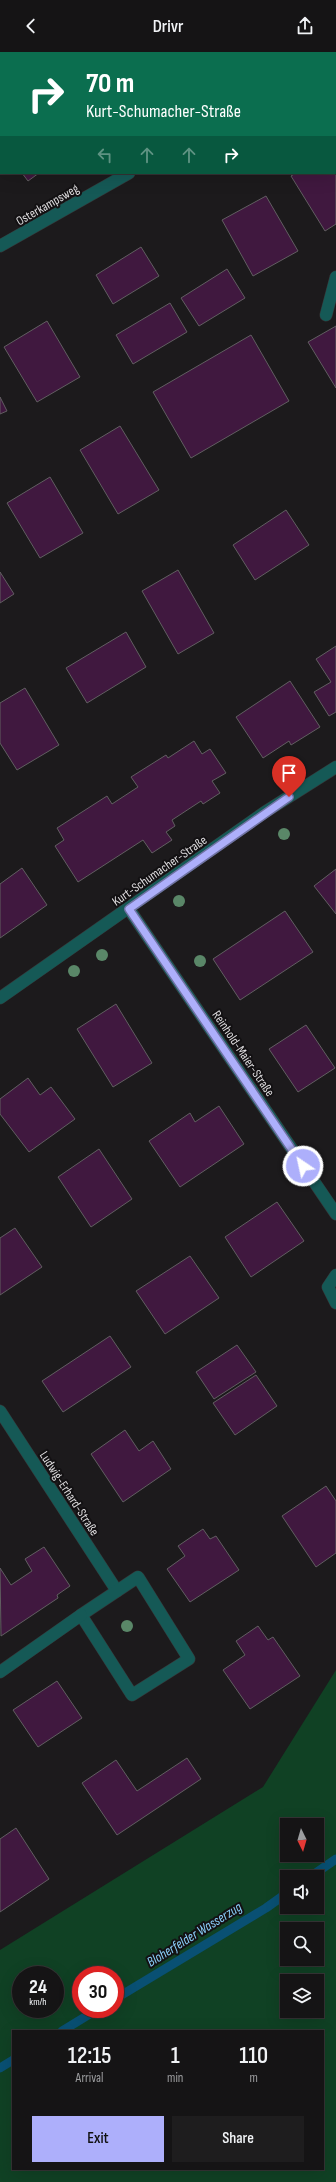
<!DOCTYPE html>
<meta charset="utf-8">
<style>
body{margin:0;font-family:"Sofia Sans Condensed",sans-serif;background:#1e1d1e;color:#f1f3f6;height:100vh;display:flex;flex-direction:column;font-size:15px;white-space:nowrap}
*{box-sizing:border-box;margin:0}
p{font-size:13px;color:#9d9ea0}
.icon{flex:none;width:22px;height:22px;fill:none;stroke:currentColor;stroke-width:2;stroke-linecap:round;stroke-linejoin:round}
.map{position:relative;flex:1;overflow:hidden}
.side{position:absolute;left:12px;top:1978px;width:312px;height:140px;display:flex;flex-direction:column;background:#151415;border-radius:0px;box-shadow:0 4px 16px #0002,0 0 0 1px #343334}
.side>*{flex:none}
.top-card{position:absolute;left:0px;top:0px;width:336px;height:122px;box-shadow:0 4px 16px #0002,0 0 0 1px #343334;background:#0b6e4f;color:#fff;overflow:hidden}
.needle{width:26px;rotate:175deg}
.tools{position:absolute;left:280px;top:1766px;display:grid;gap:8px}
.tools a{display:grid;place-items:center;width:44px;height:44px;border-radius:0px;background:#151415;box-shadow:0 4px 16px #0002,0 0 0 1px #343334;font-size:20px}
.speed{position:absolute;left:12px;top:1914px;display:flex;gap:8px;font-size:20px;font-weight:700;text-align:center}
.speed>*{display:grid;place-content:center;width:52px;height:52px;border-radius:50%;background:#151415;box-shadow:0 4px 16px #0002,0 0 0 1px #343334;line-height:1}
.speed small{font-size:10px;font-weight:400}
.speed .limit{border:6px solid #d22;background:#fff;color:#111}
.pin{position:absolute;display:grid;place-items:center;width:34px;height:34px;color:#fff;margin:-41px -17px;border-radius:50% 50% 50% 0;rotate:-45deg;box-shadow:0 0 4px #0007}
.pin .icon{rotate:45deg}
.me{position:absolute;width:44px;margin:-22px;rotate:326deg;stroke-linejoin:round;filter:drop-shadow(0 0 3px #0008)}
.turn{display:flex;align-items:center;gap:14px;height:84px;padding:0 20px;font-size:18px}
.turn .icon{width:52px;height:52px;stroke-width:2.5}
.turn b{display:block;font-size:28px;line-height:34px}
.lanes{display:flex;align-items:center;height:38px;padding:0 20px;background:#0003;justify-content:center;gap:20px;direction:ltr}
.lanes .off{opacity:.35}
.eta{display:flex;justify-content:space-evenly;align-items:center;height:68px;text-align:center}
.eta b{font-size:24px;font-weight:600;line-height:28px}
.button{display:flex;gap:8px;margin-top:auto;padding:8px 20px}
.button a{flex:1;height:46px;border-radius:0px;background:#adaffb;color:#111;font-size:16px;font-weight:600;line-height:46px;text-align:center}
.button a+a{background:#1e1d1e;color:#f1f3f6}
header{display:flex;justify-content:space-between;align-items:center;height:52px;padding:0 20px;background:#151415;font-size:18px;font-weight:600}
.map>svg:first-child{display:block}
.green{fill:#104124;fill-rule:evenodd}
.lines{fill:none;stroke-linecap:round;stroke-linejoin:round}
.stream{stroke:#095073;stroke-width:9}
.building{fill:#40183f;stroke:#615e61}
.lane-casing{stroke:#373537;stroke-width:13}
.street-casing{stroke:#373537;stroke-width:13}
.lane{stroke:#155956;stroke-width:12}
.street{stroke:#155956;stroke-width:12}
.tree{fill:#5a8768}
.route-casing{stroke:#7072a3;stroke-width:10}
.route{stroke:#adaffb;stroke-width:7}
.labels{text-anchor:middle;stroke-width:4;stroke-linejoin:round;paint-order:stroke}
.street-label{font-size:13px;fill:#dfdddf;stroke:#131113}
.water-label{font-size:14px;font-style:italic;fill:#8bcffb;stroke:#131113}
</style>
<header><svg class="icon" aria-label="back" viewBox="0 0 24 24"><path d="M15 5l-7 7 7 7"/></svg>Drivr<svg class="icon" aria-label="share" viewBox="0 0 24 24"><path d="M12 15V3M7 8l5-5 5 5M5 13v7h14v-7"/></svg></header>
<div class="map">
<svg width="336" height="2130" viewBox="0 0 336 2130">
<rect width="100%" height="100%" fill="#1c1a1c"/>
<path class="green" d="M336,1618v512h-336v-232l263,-163zM287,1773h30v30h-30zM287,1825h30v30h-30zM287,1877h30v30h-30zM21,1923h34v34h-34zM81,1923h34v34h-34zM287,1929h30v30h-30zM13,1979h310v138h-310z"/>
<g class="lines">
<g class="stream">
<path d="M310,1825l26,-18"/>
<path d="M115,1947l151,-91 21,-15"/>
<path d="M62,1979l36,-22"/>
<path d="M0,2016l13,-8"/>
</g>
</g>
<g class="building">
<path d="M55,0h30l-2,1z"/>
<path d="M1,29v41l-1,1v-41z"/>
<path d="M336,96v76l-11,7 -34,-55 5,-3h39z"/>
<path d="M22,121h17l-11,8z"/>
<path d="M266,144l32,55 -45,25 -31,-56z"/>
<path d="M141,195l18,29 -46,28 -17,-29z"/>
<path d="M227,217l18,29 -46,28 -18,-28z"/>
<path d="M170,251l17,29 -54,32 -17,-29z"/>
<path d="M47,269l33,56 -43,25 -33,-55z"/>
<path d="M336,274v62l-28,-46z"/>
<path d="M251,283l38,66 -98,57 -38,-66z"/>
<path d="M0,345l7,14 -7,3z"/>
<path d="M120,374l39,64 -41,24 -38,-64z"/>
<path d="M50,425l33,56 -43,25 -33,-55z"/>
<path d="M286,458l23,35 -54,35 -22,-35z"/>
<path d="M178,518l36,63 -36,21 -36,-63z"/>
<path d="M0,520l14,22 -14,9z"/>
<path d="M126,580l20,35 -59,36 -21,-35z"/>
<path d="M336,594v66l-7,4 -15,-24 17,-10 -15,-23z"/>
<path d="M290,629l30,46 -29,18 -2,-4 -26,17 -27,-41z"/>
<path d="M25,636l34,57 -42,25 -17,-27v-40z"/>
<path d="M194,689l8,13 8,-5 16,24 -14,8 8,12 -17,11 -2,-3 -29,19 3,6 -9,6 6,8 -20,13 -9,-13 -65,42 -23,-36 9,-6 -7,-12 50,-32 5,8 26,-17 -7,-10 35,-22 2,3z"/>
<path d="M22,816l25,37 -47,33v-54z"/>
<path d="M336,817v45l-22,-28z"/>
<path d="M285,859l28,41 -73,48 -27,-41z"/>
<path d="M116,952l36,59 -39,24 -36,-58z"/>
<path d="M306,973l29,43 -37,24 -29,-43z"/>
<path d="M28,1026l12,17 11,-8 24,32 -46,33 -29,-38v-15z"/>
<path d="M219,1054l25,38 -64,43 -31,-46 41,-28 5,9z"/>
<path d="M99,1097l33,50 -41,28 -33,-50z"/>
<path d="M277,1150l27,39 -53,36 -26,-40z"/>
<path d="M15,1176l27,39 -42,28v-57z"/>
<path d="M190,1204l29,42 -54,36 -29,-43z"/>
<path d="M110,1284l21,31 -68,45 -21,-31z"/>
<path d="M237,1293l19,27 -42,27 -18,-27z"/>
<path d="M256,1323l21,31 -42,29 -22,-32z"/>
<path d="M125,1378l14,21 14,-10 18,28 -48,33 -32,-48z"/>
<path d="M326,1434l10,15v52l-20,14 -34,-51z"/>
<path d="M203,1477l7,10 6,-3 23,34 -49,32 -23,-33 18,-13 -7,-10z"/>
<path d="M44,1495l26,39 -13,9 1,3 -57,38 -1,-68 11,17 21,-14 -7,-12z"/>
<path d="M258,1574l10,14 5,-3 27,39 -50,33 -27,-39 22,-15 -9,-14z"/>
<path d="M57,1629l25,37 -44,29 -25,-37z"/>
<path d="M187,1706l14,21 -84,56 -35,-52 34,-23 21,31z"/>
<path d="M16,1776l33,51 -49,33v-73z"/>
</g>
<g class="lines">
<g class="lane-casing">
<g id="lane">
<path d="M335,32l1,2"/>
<path d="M326,263l10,-38"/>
</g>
</g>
<g class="street-casing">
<g id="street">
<path d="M329,1l1,-1"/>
<path d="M0,194l129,-73"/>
<path d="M129,857l207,305"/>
<path d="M0,946l265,-186 71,-45"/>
<path d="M336,1223l-8,12 8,16"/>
<path d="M0,1359l117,180"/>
<path d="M138,1525l51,82 -57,36 -51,-80z"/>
<path d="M0,1620l81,-57"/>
</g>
</g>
<use href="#lane" class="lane"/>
<use href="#street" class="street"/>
</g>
<g class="tree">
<circle cx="284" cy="782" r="6"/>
<circle cx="179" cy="849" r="6"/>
<circle cx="102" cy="903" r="6"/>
<circle cx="200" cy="909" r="6"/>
<circle cx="74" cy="919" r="6"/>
<circle cx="127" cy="1574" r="6"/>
</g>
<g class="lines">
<g class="route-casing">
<path id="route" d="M289,745l-160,112 174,257"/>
</g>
<use href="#route" class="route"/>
</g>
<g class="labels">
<g class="street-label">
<text transform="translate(47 152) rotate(-30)" y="5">Osterkampsweg</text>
<text transform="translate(159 818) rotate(-35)" y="5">Kurt-Schumacher-Straße</text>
<text transform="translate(244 1001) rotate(56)" y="5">Reinhold-Maier-Straße</text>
<text transform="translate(70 1441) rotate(57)" y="5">Ludwig-Erhard-Straße</text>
</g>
<g class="water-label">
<text transform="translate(194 1882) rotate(-32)" y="5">Bloherfelder Wasserzug</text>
</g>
</g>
</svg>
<div class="tools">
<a><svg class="needle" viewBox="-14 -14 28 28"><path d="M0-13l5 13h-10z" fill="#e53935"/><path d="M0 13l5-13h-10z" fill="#9d9ea0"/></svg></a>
<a><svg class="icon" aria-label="sound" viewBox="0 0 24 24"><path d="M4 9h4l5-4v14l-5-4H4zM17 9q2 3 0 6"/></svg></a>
<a><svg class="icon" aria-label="search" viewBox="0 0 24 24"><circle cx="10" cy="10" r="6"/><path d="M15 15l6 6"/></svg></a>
<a><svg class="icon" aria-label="layers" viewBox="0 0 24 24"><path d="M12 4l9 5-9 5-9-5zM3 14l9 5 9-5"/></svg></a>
</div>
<div class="speed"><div>24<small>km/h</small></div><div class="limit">30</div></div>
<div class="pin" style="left:289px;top:745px;background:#d93025"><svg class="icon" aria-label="arrive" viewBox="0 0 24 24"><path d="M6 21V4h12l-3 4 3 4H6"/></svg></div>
<svg class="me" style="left:303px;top:1114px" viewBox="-20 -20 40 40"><circle r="17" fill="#adaffb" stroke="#fff" stroke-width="3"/><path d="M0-11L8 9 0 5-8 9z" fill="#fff"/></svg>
<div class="top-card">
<div class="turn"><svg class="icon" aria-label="right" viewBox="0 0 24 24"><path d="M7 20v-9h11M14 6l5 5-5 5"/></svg><div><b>70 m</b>Kurt-Schumacher-Straße</div></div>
<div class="lanes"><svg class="icon off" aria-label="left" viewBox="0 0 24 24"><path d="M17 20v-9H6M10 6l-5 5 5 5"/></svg><svg class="icon off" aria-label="ahead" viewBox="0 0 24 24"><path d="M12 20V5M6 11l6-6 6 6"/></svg><svg class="icon off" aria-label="ahead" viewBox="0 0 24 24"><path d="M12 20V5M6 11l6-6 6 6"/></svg><svg class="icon" aria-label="right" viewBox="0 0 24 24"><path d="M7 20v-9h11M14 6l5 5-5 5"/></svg></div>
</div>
<section class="side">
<div class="eta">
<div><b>12:15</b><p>Arrival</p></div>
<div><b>1</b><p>min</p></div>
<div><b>110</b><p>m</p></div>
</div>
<div class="button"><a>Exit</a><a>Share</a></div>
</section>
</div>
